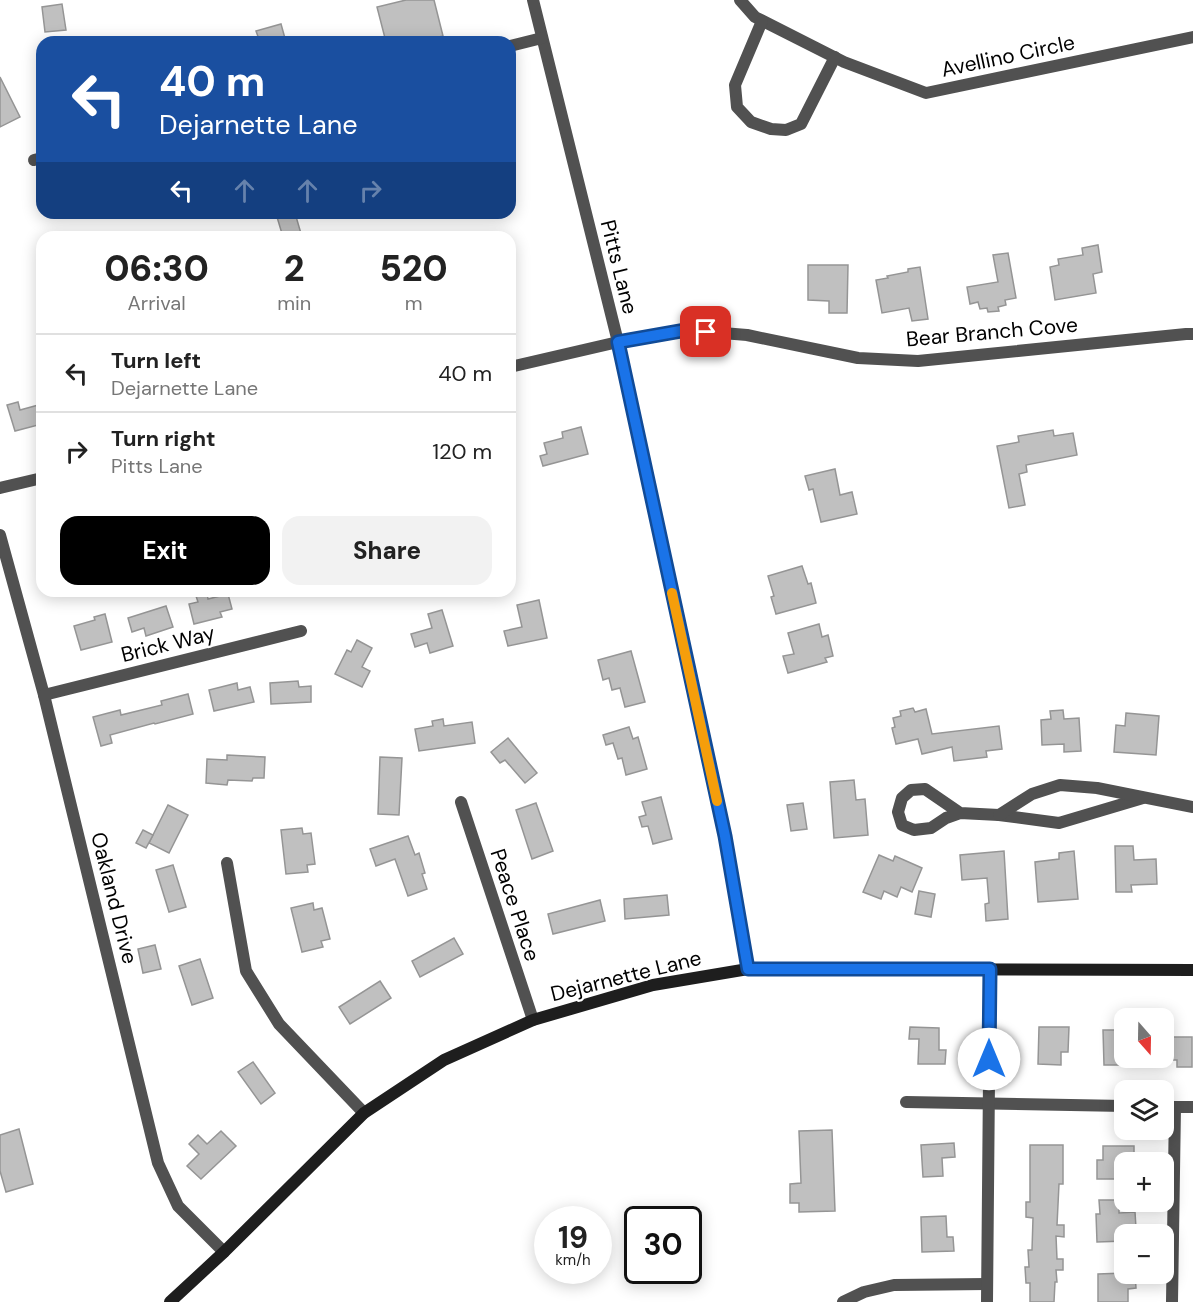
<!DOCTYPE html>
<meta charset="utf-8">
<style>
body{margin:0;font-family:"DM Sans",sans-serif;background:#f2f2f2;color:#222;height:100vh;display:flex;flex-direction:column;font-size:22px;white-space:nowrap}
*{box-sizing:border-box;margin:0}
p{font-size:20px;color:#767676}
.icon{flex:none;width:33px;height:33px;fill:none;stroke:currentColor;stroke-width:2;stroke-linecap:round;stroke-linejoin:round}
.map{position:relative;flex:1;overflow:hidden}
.panel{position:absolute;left:36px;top:231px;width:480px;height:366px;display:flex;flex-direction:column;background:#fff;border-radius:18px;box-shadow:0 3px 15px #0003}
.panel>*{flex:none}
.banner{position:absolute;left:36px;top:36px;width:480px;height:183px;border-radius:18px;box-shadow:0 3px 15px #0003;background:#1a4fa0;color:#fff;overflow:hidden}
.needle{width:39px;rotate:160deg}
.tools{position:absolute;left:1114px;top:1008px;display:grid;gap:12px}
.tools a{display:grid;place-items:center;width:60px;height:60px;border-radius:12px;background:#fff;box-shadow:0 3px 15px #0003;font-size:30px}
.speed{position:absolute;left:534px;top:1206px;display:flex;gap:12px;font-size:30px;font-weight:700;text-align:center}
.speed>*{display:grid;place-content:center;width:78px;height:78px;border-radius:50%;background:#fff;box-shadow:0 3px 15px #0003;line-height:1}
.speed small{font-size:15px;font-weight:400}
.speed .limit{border:3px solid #111;border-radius:9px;background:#fff;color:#111}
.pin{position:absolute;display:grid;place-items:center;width:51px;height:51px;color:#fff;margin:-26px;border-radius:12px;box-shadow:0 3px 9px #0006}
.me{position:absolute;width:66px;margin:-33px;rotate:0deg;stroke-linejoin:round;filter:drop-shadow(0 0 4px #0008)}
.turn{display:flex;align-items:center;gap:21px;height:126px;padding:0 24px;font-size:27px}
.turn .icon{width:78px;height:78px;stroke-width:2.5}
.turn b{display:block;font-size:42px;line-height:51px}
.lanes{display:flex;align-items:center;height:57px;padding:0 24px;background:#0003;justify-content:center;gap:30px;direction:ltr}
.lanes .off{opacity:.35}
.eta{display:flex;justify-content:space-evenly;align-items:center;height:102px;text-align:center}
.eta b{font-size:36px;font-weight:800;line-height:42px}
.cta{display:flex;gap:12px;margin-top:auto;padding:12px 24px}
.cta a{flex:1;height:69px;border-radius:18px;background:#000;color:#fff;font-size:24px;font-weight:800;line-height:69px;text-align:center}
.cta a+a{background:#f2f2f2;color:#222}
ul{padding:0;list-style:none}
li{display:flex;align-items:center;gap:18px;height:78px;padding:0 24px;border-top:2px solid #e0e0e0}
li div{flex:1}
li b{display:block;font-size:22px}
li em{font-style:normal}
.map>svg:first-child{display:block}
.building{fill:#c0c0c0;stroke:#959595;stroke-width:1.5}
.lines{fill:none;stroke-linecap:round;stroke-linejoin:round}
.minor{stroke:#515151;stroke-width:12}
.secondary{stroke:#1e1e1e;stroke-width:12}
.route-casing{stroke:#114b97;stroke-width:15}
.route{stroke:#1a73e8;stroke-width:10}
.slow{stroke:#f59e0b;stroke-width:10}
.labels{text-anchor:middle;stroke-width:4.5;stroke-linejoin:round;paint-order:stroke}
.street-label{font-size:21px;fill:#000;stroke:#fff}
</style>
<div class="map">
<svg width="1193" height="1302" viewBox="0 0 1193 1302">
<rect width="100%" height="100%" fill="#fff"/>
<g class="building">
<path d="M406,0h28l9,36 -25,6h-32l-9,-35z"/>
<path d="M62,4l4,26 -21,2 -3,-25z"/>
<path d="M281,24l5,18h-26l-4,-11z"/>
<path d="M0,77l20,40 -20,10z"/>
<path d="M291,213h4l7,24h-19l-6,-20z"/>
<path d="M1098,245l4,27 -9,2 3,19 -41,7 -5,-33 9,-2 -1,-6 25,-4 -1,-7z"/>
<path d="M1008,253l8,45 -11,2 1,5 -8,2 1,4 -11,1 -1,-4 -7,1 -2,-7 -8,2 -3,-17 31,-5 -5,-27z"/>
<path d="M808,265h40l-1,48h-18v-12l-21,-1z"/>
<path d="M920,267l8,52 -16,2 -3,-13 -27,5 -6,-33 12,-2 -1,-2 21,-4v-3z"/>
<path d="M18,402l2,8 22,-6v20l-27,7 -8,-26z"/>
<path d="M581,427l7,27 -45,12 -3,-10 7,-2 -3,-11 19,-5 -1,-6z"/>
<path d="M1053,430l1,6 19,-3 4,22 -51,10 1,7 -8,2 6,31 -16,3 -12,-62 22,-4 -1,-6z"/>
<path d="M835,469l5,26 12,-3 5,22 -36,8 -8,-33 -4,1 -4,-14z"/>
<path d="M802,566l6,18 3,-1 5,20 -40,11 -5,-17 3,-1 -6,-20z"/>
<path d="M207,593l1,6 20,-5 4,15 -12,3 2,5 -28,7 -5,-20 9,-2 -2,-6z"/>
<path d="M539,600l8,38 -39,8 -4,-15 18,-4 -5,-22z"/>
<path d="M166,606l7,21 -27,9 -2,-8 -12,4 -4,-14z"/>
<path d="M442,610l11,36 -23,7 -3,-10 -12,4 -4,-13 21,-6 -4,-14z"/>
<path d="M105,614l7,28 -31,8 -7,-24 21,-6 -1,-3z"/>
<path d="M819,624l3,13 6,-2 5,21 -8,2 2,4 -39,11 -5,-17 11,-2 -6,-21z"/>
<path d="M357,640l15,8 -10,19 8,4 -8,16 -27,-13 12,-24 4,2z"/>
<path d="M631,651l14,51 -20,5 -5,-19 -8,2 -3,-12 -6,2 -5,-20z"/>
<path d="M298,681l1,6 12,-1v16l-40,2 -1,-21z"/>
<path d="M237,683l1,7 12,-3 4,15 -40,9 -5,-21z"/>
<path d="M188,694l5,20 -38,10 -1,-1 -44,12 2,8 -11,3 -8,-29 27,-7 1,5 41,-10 -1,-4z"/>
<path d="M913,708l2,4 11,-3 6,25 67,-8 3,23 -16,2 1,6 -33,4 -2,-14 -30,7 -4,-15 -22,5 -4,-16 3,-1 -2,-9 8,-2 -1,-5z"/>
<path d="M1063,710l1,9 15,-1 2,33 -17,1v-8l-22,1 -1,-25 10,-1 -1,-8z"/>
<path d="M1126,713l33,3 -3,39 -42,-3 2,-27 9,1z"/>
<path d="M443,719l1,7 28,-4 3,21 -56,8 -4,-22 18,-3 -1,-5z"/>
<path d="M629,727l4,12 5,-2 9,32 -21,6 -4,-17 -4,1 -5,-16 -7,2 -3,-10z"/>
<path d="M508,738l29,35 -12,10 -20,-23 -5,3 -9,-11z"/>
<path d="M227,755l38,2 -1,21h-11l-1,3 -24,-1 -1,5 -21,-2 1,-24 20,1z"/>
<path d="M380,757l22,1 -3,57 -21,-1z"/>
<path d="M854,780l2,20 9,-1 3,36 -34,3 -4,-56z"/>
<path d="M661,797l11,42 -19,5 -5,-18 -6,1 -3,-10 7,-2 -4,-13z"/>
<path d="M536,803l17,48 -21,8 -16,-49z"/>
<path d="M803,803l4,26 -16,2 -4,-26z"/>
<path d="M168,805l20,10 -19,38 -20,-10z"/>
<path d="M302,828l1,6 8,-1 4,31 -8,1 1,7 -22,2 -5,-44z"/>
<path d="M143,830l10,5 -7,13 -10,-5z"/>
<path d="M408,836l7,19 4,-2 6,20 -3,1 5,15 -19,7 -13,-37 -19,7 -6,-17z"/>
<path d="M1115,846h18l1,14 22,-1 1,25 -26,1 1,7h-16z"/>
<path d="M1004,851l4,68 -22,2 -1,-17 4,-1 -2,-25 -25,2 -2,-25z"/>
<path d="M1074,851l4,48 -40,3 -3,-40 24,-3v-6z"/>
<path d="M879,855l14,6 2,-5 27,12 -10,24 -11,-5 -4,10 -13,-6 -3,8 -18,-7z"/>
<path d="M173,865l13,42 -17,5 -13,-42z"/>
<path d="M919,891l16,3 -4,23 -16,-3z"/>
<path d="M667,895l2,20 -44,4 -1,-20z"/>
<path d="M600,900l5,21 -52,13 -5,-20z"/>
<path d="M313,903l1,7 8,-2 8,31 -9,2 2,6 -21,5 -11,-44z"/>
<path d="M454,938l9,16 -43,23 -8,-16z"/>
<path d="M155,945l6,24 -18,4 -5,-24z"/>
<path d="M200,959l13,39 -21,7 -13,-39z"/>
<path d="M380,981l11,17 -41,26 -11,-17z"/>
<path d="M910,1027l29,1v22h7l-1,14h-27l1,-25h-10z"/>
<path d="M1039,1027h30l-1,25h-7v13l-23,-1z"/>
<path d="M1103,1030h14v5h8v30h-21z"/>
<path d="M1164,1037h28v30h-15v-7h-13z"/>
<path d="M253,1062l22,31 -14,11 -23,-32z"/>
<path d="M19,1129l14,55 -27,8 -6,-21v-36z"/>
<path d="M832,1130l3,81 -36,1v-9h-9v-19l11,-1 -2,-52z"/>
<path d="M221,1131l15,15 -35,33 -14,-13 12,-12 -10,-10 9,-9 9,9z"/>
<path d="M954,1143l1,14 -13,1 1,18 -20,1 -2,-32z"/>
<path d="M1030,1145h33v39h-4l-2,41h7v12l-8,-1 1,23h6v11h-7l1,12h-2l-1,20h-24v-19h-4l-1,-16h4l-1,-17h4l1,-32 -7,-1v-15h4z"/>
<path d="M1103,1146h31v15l-9,1v17h-28v-19h6z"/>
<path d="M1099,1200h20v13l16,-1 1,16h-4v6h-7v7l-28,1 -1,-28h4z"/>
<path d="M946,1216l1,21h6l1,14 -32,1 -1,-35z"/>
<path d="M1125,1273l10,1 1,14 -8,1v13h-30v-28z"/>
</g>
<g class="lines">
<g class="minor">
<path d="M533,0l85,342 107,494 23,133"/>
<path d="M740,0l15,17 89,45 82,31 267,-56"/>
<path d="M762,21l-27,64 2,22 14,15 20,7 15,1 15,-6 34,-67"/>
<path d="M510,46l32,-8"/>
<path d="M34,160l8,-2"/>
<path d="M510,367l108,-25 68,-12 61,5 111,23 60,3 268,-27h7"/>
<path d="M0,488l42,-10"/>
<path d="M0,535l44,160 114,468 20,43 46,46"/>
<path d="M44,695l257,-64"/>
<path d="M461,802l72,218"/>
<path d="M960,813l-35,-24 -14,1 -9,8 -4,14 4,13 12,5 17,-2 15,-10 14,-5 39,2 60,8 84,-25"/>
<path d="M999,815l33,-21 28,-9 37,3 96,19"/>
<path d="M227,863l19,108 33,53 85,89"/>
<path d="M906,1102l219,4"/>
<path d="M1164,1107h29"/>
<path d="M843,1302l21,-10 30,-7 93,-1"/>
<path d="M987,1302l3,-333"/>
<path d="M1172,1302l3,-195"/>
</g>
<path class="secondary" d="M170,1302l54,-50 140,-139 80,-53 89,-40 120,-35 95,-16 445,1"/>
</g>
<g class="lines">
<g class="route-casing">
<path id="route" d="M706,332l-20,-2 -68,12 107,494 23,133h242l-1,90"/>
</g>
<use href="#route" class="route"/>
<path class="slow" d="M672,593l45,208"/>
</g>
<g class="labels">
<g class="street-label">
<text transform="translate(1008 56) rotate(-12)" y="7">Avellino Circle</text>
<text transform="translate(619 267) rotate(76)" y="7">Pitts Lane</text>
<text transform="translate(992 332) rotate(-5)" y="7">Bear Branch Cove</text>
<text transform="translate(168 644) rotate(-14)" y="7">Brick Way</text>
<text transform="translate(114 898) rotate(76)" y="7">Oakland Drive</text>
<text transform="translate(515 905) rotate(72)" y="7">Peace Place</text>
<text transform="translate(626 976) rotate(-14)" y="7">Dejarnette Lane</text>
</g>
</g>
</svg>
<div class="tools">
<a><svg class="needle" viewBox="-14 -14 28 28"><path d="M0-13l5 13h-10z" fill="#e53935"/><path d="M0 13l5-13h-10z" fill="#767676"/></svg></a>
<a><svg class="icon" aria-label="layers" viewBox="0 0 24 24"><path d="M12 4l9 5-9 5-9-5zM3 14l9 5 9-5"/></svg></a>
<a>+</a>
<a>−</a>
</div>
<div class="speed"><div>19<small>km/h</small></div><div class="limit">30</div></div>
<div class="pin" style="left:706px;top:332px;background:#d93025"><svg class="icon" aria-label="arrive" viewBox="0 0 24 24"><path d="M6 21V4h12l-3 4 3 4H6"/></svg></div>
<svg class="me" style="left:989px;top:1059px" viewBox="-20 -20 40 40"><circle r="19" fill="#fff"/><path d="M0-13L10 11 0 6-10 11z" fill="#1a73e8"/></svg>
<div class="banner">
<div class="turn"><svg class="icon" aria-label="left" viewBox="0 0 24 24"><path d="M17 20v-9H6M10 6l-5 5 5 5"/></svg><div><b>40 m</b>Dejarnette Lane</div></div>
<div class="lanes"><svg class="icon" aria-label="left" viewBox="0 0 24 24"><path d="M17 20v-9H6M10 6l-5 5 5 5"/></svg><svg class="icon off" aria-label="ahead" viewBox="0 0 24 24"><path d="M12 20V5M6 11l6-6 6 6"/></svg><svg class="icon off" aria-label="ahead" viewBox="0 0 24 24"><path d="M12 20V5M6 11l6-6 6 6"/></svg><svg class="icon off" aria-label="right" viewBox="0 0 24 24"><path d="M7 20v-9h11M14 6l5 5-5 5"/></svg></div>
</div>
<section class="panel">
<div class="eta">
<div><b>06:30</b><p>Arrival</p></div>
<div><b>2</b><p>min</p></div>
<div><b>520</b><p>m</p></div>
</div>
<ul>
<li><svg class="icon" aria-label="left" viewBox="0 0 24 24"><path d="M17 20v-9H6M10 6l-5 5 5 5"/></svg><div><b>Turn left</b><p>Dejarnette Lane</p></div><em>40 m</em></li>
<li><svg class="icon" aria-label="right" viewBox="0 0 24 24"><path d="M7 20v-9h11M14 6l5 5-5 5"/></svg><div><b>Turn right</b><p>Pitts Lane</p></div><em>120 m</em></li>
</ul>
<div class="cta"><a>Exit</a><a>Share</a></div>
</section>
</div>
